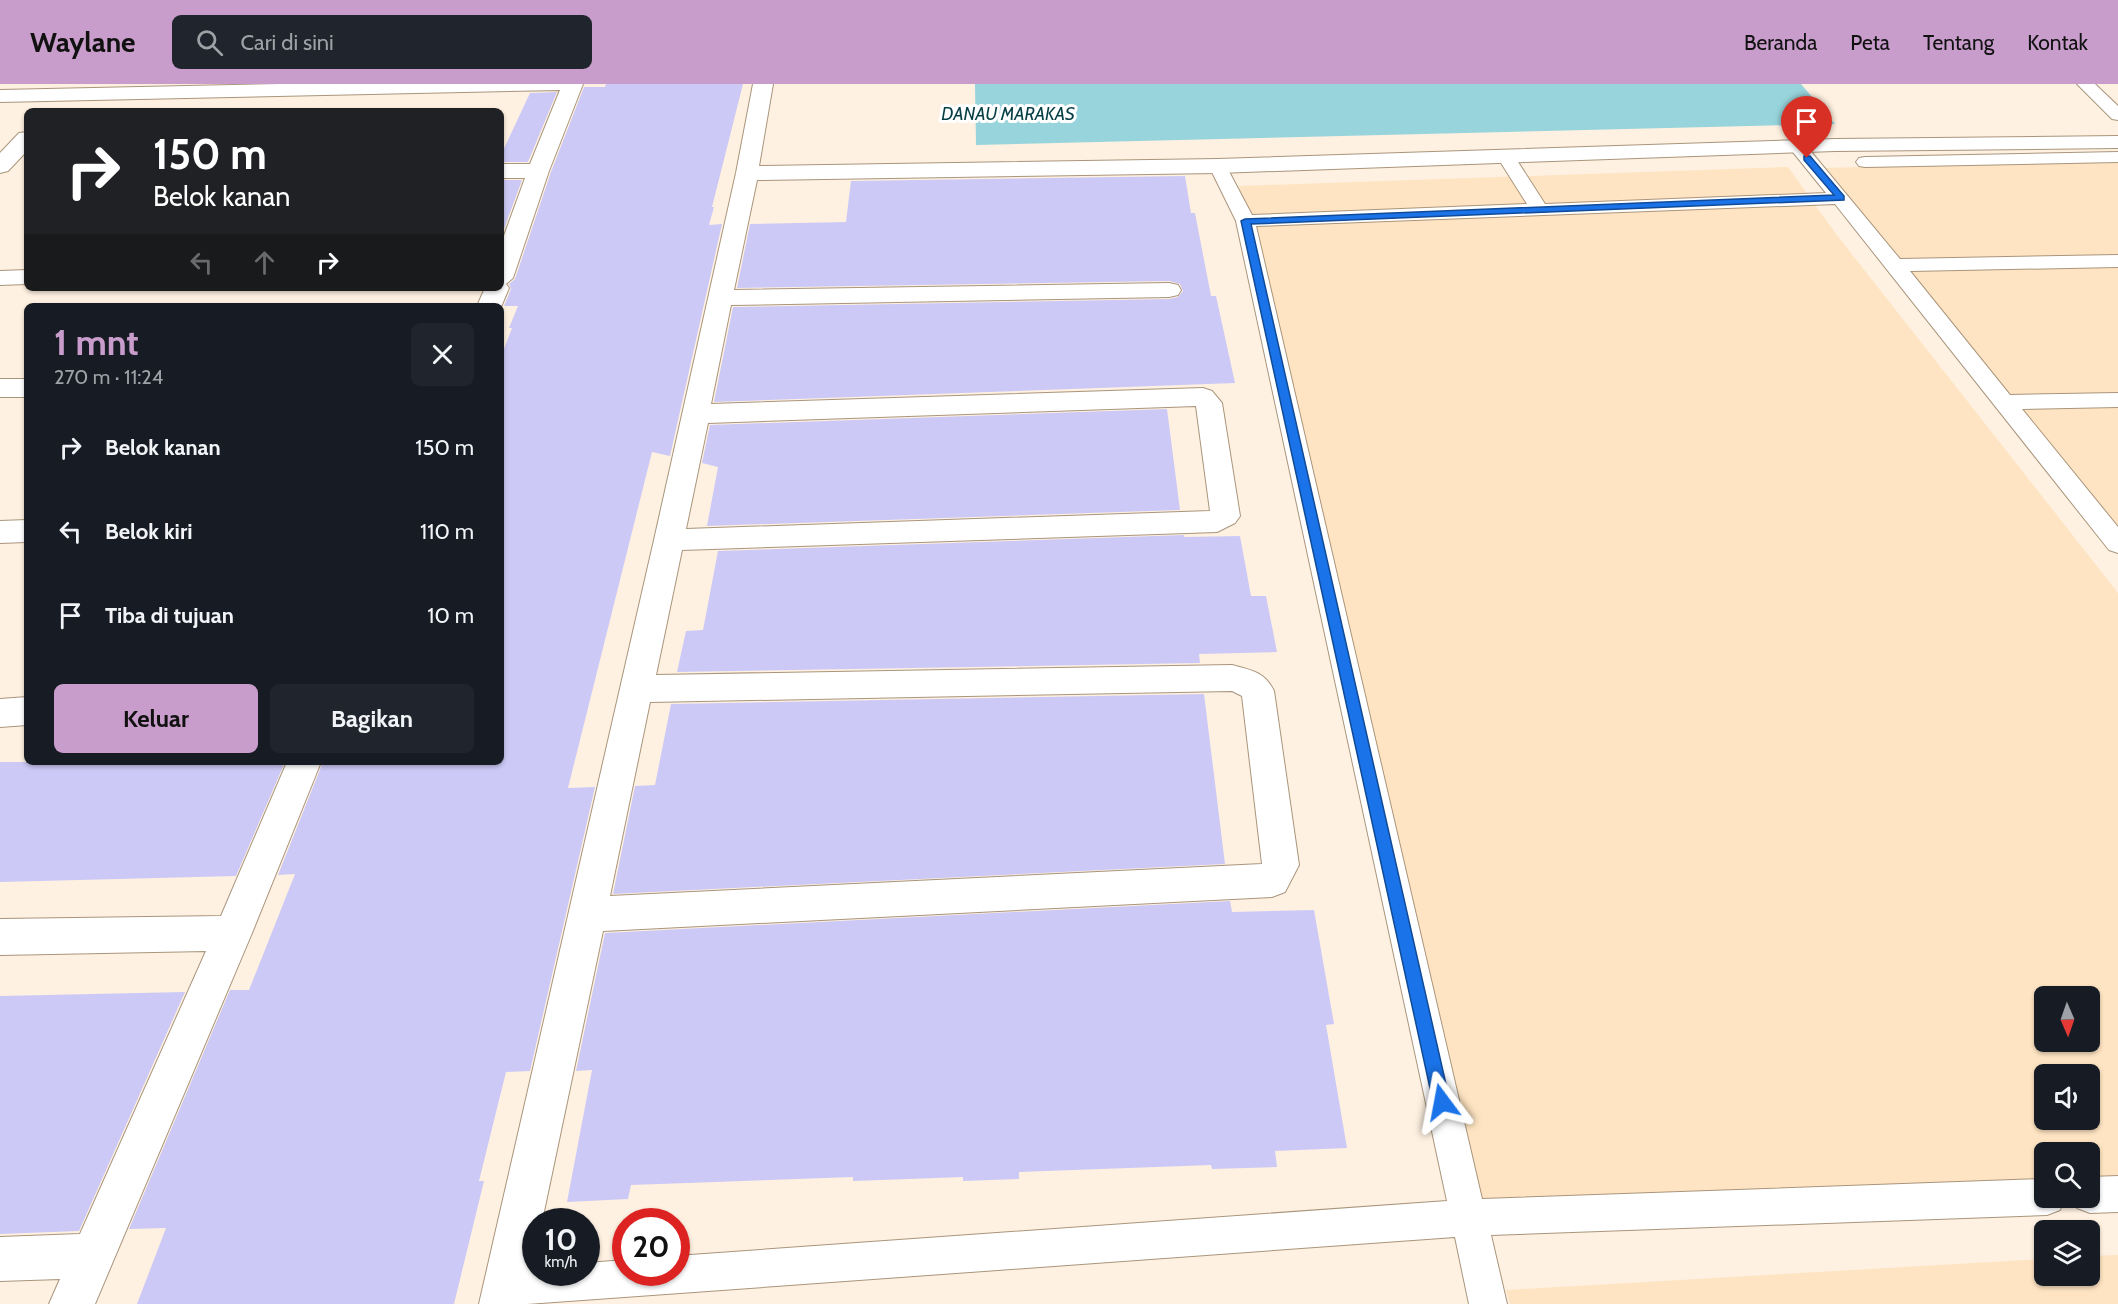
<!DOCTYPE html>
<html lang="id">
<meta charset="utf-8">
<style>
body{margin:0;font-family:Cabin,sans-serif;background:#20242c;color:#f1f3f6;height:100vh;display:flex;flex-direction:column;font-size:22px;white-space:nowrap}
*{box-sizing:border-box;margin:0}
p{font-size:20px;color:#9ea1a6}
.icon{flex:none;width:33px;height:33px;fill:none;stroke:currentColor;stroke-width:2;stroke-linecap:round;stroke-linejoin:round}
.map{position:relative;flex:1;overflow:hidden}
.sheet{position:absolute;left:24px;top:219px;width:480px;height:462px;display:flex;flex-direction:column;background:#171b24;border-radius:9px;box-shadow:0 2px 4px #0004}
.sheet>*{flex:none}
.top-card{position:absolute;left:24px;top:24px;width:480px;height:183px;border-radius:9px;box-shadow:0 2px 4px #0004;background:#202124;color:#fff;overflow:hidden}
.needle{width:39px;rotate:178deg}
.controls{position:absolute;left:2034px;top:902px;display:grid;gap:12px}
.controls a{display:grid;place-items:center;width:66px;height:66px;border-radius:9px;background:#171b24;box-shadow:0 2px 4px #0004;font-size:30px}
.speed{position:absolute;left:522px;top:1124px;display:flex;gap:12px;font-size:30px;font-weight:700;text-align:center}
.speed>*{display:grid;place-content:center;width:78px;height:78px;border-radius:50%;background:#171b24;box-shadow:0 2px 4px #0004;line-height:1}
.speed small{font-size:15px;font-weight:400}
.speed .limit{border:9px solid #d22;background:#fff;color:#111}
.pin{position:absolute;display:grid;place-items:center;width:51px;height:51px;color:#fff;margin:-62px -26px;border-radius:50% 50% 50% 0;rotate:-45deg;box-shadow:0 0 6px #0007}
.pin .icon{rotate:45deg}
.me{position:absolute;width:66px;margin:-33px;rotate:347deg;stroke-linejoin:round;filter:drop-shadow(0 0 4px #0008)}
.turn{display:flex;align-items:center;gap:21px;height:126px;padding:0 30px;font-size:27px}
.turn .icon{width:78px;height:78px;stroke-width:2.5}
.turn b{display:block;font-size:42px;line-height:51px}
.lanes{display:flex;align-items:center;height:57px;padding:0 30px;background:#0003;justify-content:center;gap:30px;direction:ltr}
.lanes .off{opacity:.35}
.round{display:grid;place-items:center;flex:none;width:63px;height:63px;border-radius:9px;background:#20242c}
.headline{display:flex;align-items:center;justify-content:space-between;height:102px;padding:0 30px}
h1{font-size:36px;font-weight:700;line-height:45px;color:#c89ccb}
.primary-button{display:flex;gap:12px;margin-top:auto;padding:12px 30px}
.primary-button a{flex:1;height:69px;border-radius:9px;background:#c89ccb;color:#111;font-size:24px;font-weight:700;line-height:69px;text-align:center}
.primary-button a+a{background:#20242c;color:#f1f3f6}
ul{padding:0;list-style:none}
li{display:flex;align-items:center;gap:18px;height:84px;padding:0 30px}
li div{flex:1}
li b{display:block;font-size:22px}
li em{font-style:normal}
header{display:flex;align-items:center;gap:36px;box-sizing:border-box;height:84px;padding:0 30px;background:#c89ccb;color:#111}
header strong{font-size:28px}
nav{display:flex;gap:33px;margin-inline-start:auto;font-size:21px}
.search{width:420px;height:54px;background:#20242c;display:flex;align-items:center;gap:15px;box-sizing:border-box;padding:0 21px;border-radius:9px;color:#9ea1a6;font-size:22px}
.map>svg:first-child{display:block}
.built{fill:#fee4c2;fill-rule:evenodd}
.water{fill:#98d4dc}
.building{fill:#ccc9f6}
.lines{fill:none;stroke-linecap:round;stroke-linejoin:round}
.service-casing{stroke:#a9957c;stroke-width:2}
.minor-casing{stroke:#a9957c;stroke-width:2}
.service{fill:#fff;fill-rule:evenodd}
.minor{fill:#fff;fill-rule:evenodd}
.route{fill:#1a73e8;stroke:#114b97;stroke-width:1.5}
.labels{text-anchor:middle;stroke-width:6;stroke-linejoin:round;paint-order:stroke}
.far-water-label{font-size:18px;font-style:italic;fill:#053f45;stroke:#fff}
</style>
<header>
<strong>Waylane</strong>
<div class="search"><svg class="icon" aria-label="search" viewBox="0 0 24 24"><circle cx="10" cy="10" r="6"/><path d="M15 15l6 6"/></svg>Cari di sini</div>
<nav><a>Beranda</a><a>Peta</a><a>Tentang</a><a>Kontak</a></nav>
</header>
<div class="map">
<svg width="2118" height="1220" viewBox="0 0 2118 1220">
<rect width="100%" height="100%" fill="#fef1e1"/>
<g class="built">
<path d="M2118,78v381l-301,-375z"/>
<path d="M1788,83l48,67 282,359v601h-28v-42h-46v43l-563,10 -205,-803 -37,-216zM2044,912h46v45h-46zM2044,990h46v45h-46z"/>
<path d="M2118,1171v49h-608l-4,-14 538,-31v16h46v-19z"/>
</g>
<path class="water" d="M975,0h826l34,40 -859,21z"/>
<g class="building">
<path d="M606,0h137l-31,123h2l-5,18 13,-1 -52,232 -18,-4 -84,336 27,-1 -65,284 -24,1 -27,109h5l-30,123h-317l29,-76 -37,1 101,-239h19l46,-116 -17,1 45,-113h178v-405l11,-29h-3l9,-22h-14l7,-17 -2,-5 6,-5 36,-107 33,-85h21z"/>
<path d="M557,8l-29,70h-27v-7l29,-62z"/>
<path d="M1185,92l6,37h4l16,83h5l19,87 -521,19 19,-95 436,-8 9,-2 5,-6 -3,-7 -11,-3 -432,7 13,-64 96,-2 5,-41z"/>
<path d="M501,96h21l-21,57z"/>
<path d="M1167,325l13,101 -473,16 11,-59 -16,-4 8,-38z"/>
<path d="M1184,451v2l56,-1 11,60h15l11,56 -78,2 1,9 -523,9 9,-41 17,-1 15,-79z"/>
<path d="M1204,610l21,170 -612,30 22,-108 20,-1 16,-81z"/>
<path d="M0,678h285l-49,114 -236,6z"/>
<path d="M1230,817l2,11 82,-2 20,114 -8,1 21,123 -72,3 2,16 -65,2 -1,-4 -192,7v7l-56,2v-4l-110,4v-4l-222,8 -3,14 -61,3 25,-132 -16,1 29,-138z"/>
<path d="M185,908l-106,239 -79,3v-238z"/>
</g>
<g class="lines">
<g class="service-casing">
<g id="service">
<path d="M2077,0h18l23,22v14l-6,-1z"/>
<path d="M1797,57l6,1 97,117 218,-4v12l-208,4 100,124 108,-2v14l-96,2 96,118v26l-9,-3 -274,-346 -579,22 226,973 562,-20v18h21l-5,13 -13,5 -556,20 16,69h-38l-14,-67 -928,67h-25l-9,-4 -6,-13 6,-13 13,-6 30,-2v6h50v-9l40,-3v12h50v-16l771,-55 -211,-980 -27,-55 3,-4h12l28,53 275,-11 -31,-49 3,-4h12l34,53 281,-11 -38,-47 3,-4z"/>
<path d="M2118,68v10l-253,5 -6,-1 -3,-4 3,-4 6,-1z"/>
<path d="M2118,1092v36l-28,1 -13,-5 -4,-11h17v-20z"/>
</g>
</g>
<g class="minor-casing">
<g id="minor">
<path d="M280,0h303l-34,87 -36,107 -7,6 3,4 -8,19 -24,-1 8,-18h16v-44l24,-66h-24v-14h29l30,-74 -560,12v-12z"/>
<path d="M753,0h20l-14,82 459,-7 617,-20 283,-3v12l-283,3 -617,22 -461,7 -23,110 435,-7 9,2 3,5 -3,5 -9,2 -438,8 -20,99 492,-16 9,3 10,12 18,113 -5,7 -18,9 -535,18 -26,125 576,-10c19,5 33,7 42,26l25,174 -14,27 -13,5 -669,34 -61,290h-6v32l-11,51h-46l175,-764 82,-367zM1196,322l14,105 -524,18 22,-106zM1232,607l10,5 20,168 -652,32 40,-194z"/>
<path d="M27,48v19l-19,20 -8,2v-20l19,-20z"/>
<path d="M27,186v14l-27,1v-14z"/>
<rect x="0" y="295" width="27" height="18"/>
<path d="M27,436v22l-27,1v-22z"/>
<path d="M27,613v28l-27,2v-28z"/>
<path d="M287,678h34l-69,171 -157,371h-46l11,-25 -60,2v-44l80,-3 126,-283 -206,4v-36l221,-3z"/>
</g>
</g>
<use href="#service" class="service"/>
<use href="#minor" class="minor"/>
</g>
<path class="route" d="M1804,72h6l34,40v4l-593,24 199,878 -2,6 -6,3 -7,-3 -2,-6 -192,-881 4,-2 589,-24 -30,-35z"/>
<g class="labels">
<g class="far-water-label">
<text x="1008" y="36">DANAU MARAKAS</text>
</g>
</g>
</svg>
<div class="controls">
<a><svg class="needle" viewBox="-14 -14 28 28"><path d="M0-13l5 13h-10z" fill="#e53935"/><path d="M0 13l5-13h-10z" fill="#9ea1a6"/></svg></a>
<a><svg class="icon" aria-label="sound" viewBox="0 0 24 24"><path d="M4 9h4l5-4v14l-5-4H4zM17 9q2 3 0 6"/></svg></a>
<a><svg class="icon" aria-label="search" viewBox="0 0 24 24"><circle cx="10" cy="10" r="6"/><path d="M15 15l6 6"/></svg></a>
<a><svg class="icon" aria-label="layers" viewBox="0 0 24 24"><path d="M12 4l9 5-9 5-9-5zM3 14l9 5 9-5"/></svg></a>
</div>
<div class="speed"><div>10<small>km/h</small></div><div class="limit">20</div></div>
<div class="pin" style="left:1807px;top:74px;background:#d93025"><svg class="icon" aria-label="arrive" viewBox="0 0 24 24"><path d="M6 21V4h12l-3 4 3 4H6"/></svg></div>
<svg class="me" style="left:1442px;top:1018px" viewBox="-20 -20 40 40"><path d="M0-17L14 15 0 8-14 15z" fill="#1a73e8" stroke="#fff" stroke-width="4"/></svg>
<div class="top-card">
<div class="turn"><svg class="icon" aria-label="right" viewBox="0 0 24 24"><path d="M7 20v-9h11M14 6l5 5-5 5"/></svg><div><b>150 m</b>Belok kanan</div></div>
<div class="lanes"><svg class="icon off" aria-label="left" viewBox="0 0 24 24"><path d="M17 20v-9H6M10 6l-5 5 5 5"/></svg><svg class="icon off" aria-label="ahead" viewBox="0 0 24 24"><path d="M12 20V5M6 11l6-6 6 6"/></svg><svg class="icon" aria-label="right" viewBox="0 0 24 24"><path d="M7 20v-9h11M14 6l5 5-5 5"/></svg></div>
</div>
<section class="sheet">
<div class="headline"><div><h1>1 mnt</h1><p>270 m · 11:24</p></div><a class="round"><svg class="icon" aria-label="close" viewBox="0 0 24 24"><path d="M6 6l12 12M18 6L6 18"/></svg></a></div>
<ul>
<li><svg class="icon" aria-label="right" viewBox="0 0 24 24"><path d="M7 20v-9h11M14 6l5 5-5 5"/></svg><div><b>Belok kanan</b></div><em>150 m</em></li>
<li><svg class="icon" aria-label="left" viewBox="0 0 24 24"><path d="M17 20v-9H6M10 6l-5 5 5 5"/></svg><div><b>Belok kiri</b></div><em>110 m</em></li>
<li><svg class="icon" aria-label="arrive" viewBox="0 0 24 24"><path d="M6 21V4h12l-3 4 3 4H6"/></svg><div><b>Tiba di tujuan</b></div><em>10 m</em></li>
</ul>
<div class="primary-button"><a>Keluar</a><a>Bagikan</a></div>
</section>
</div>
